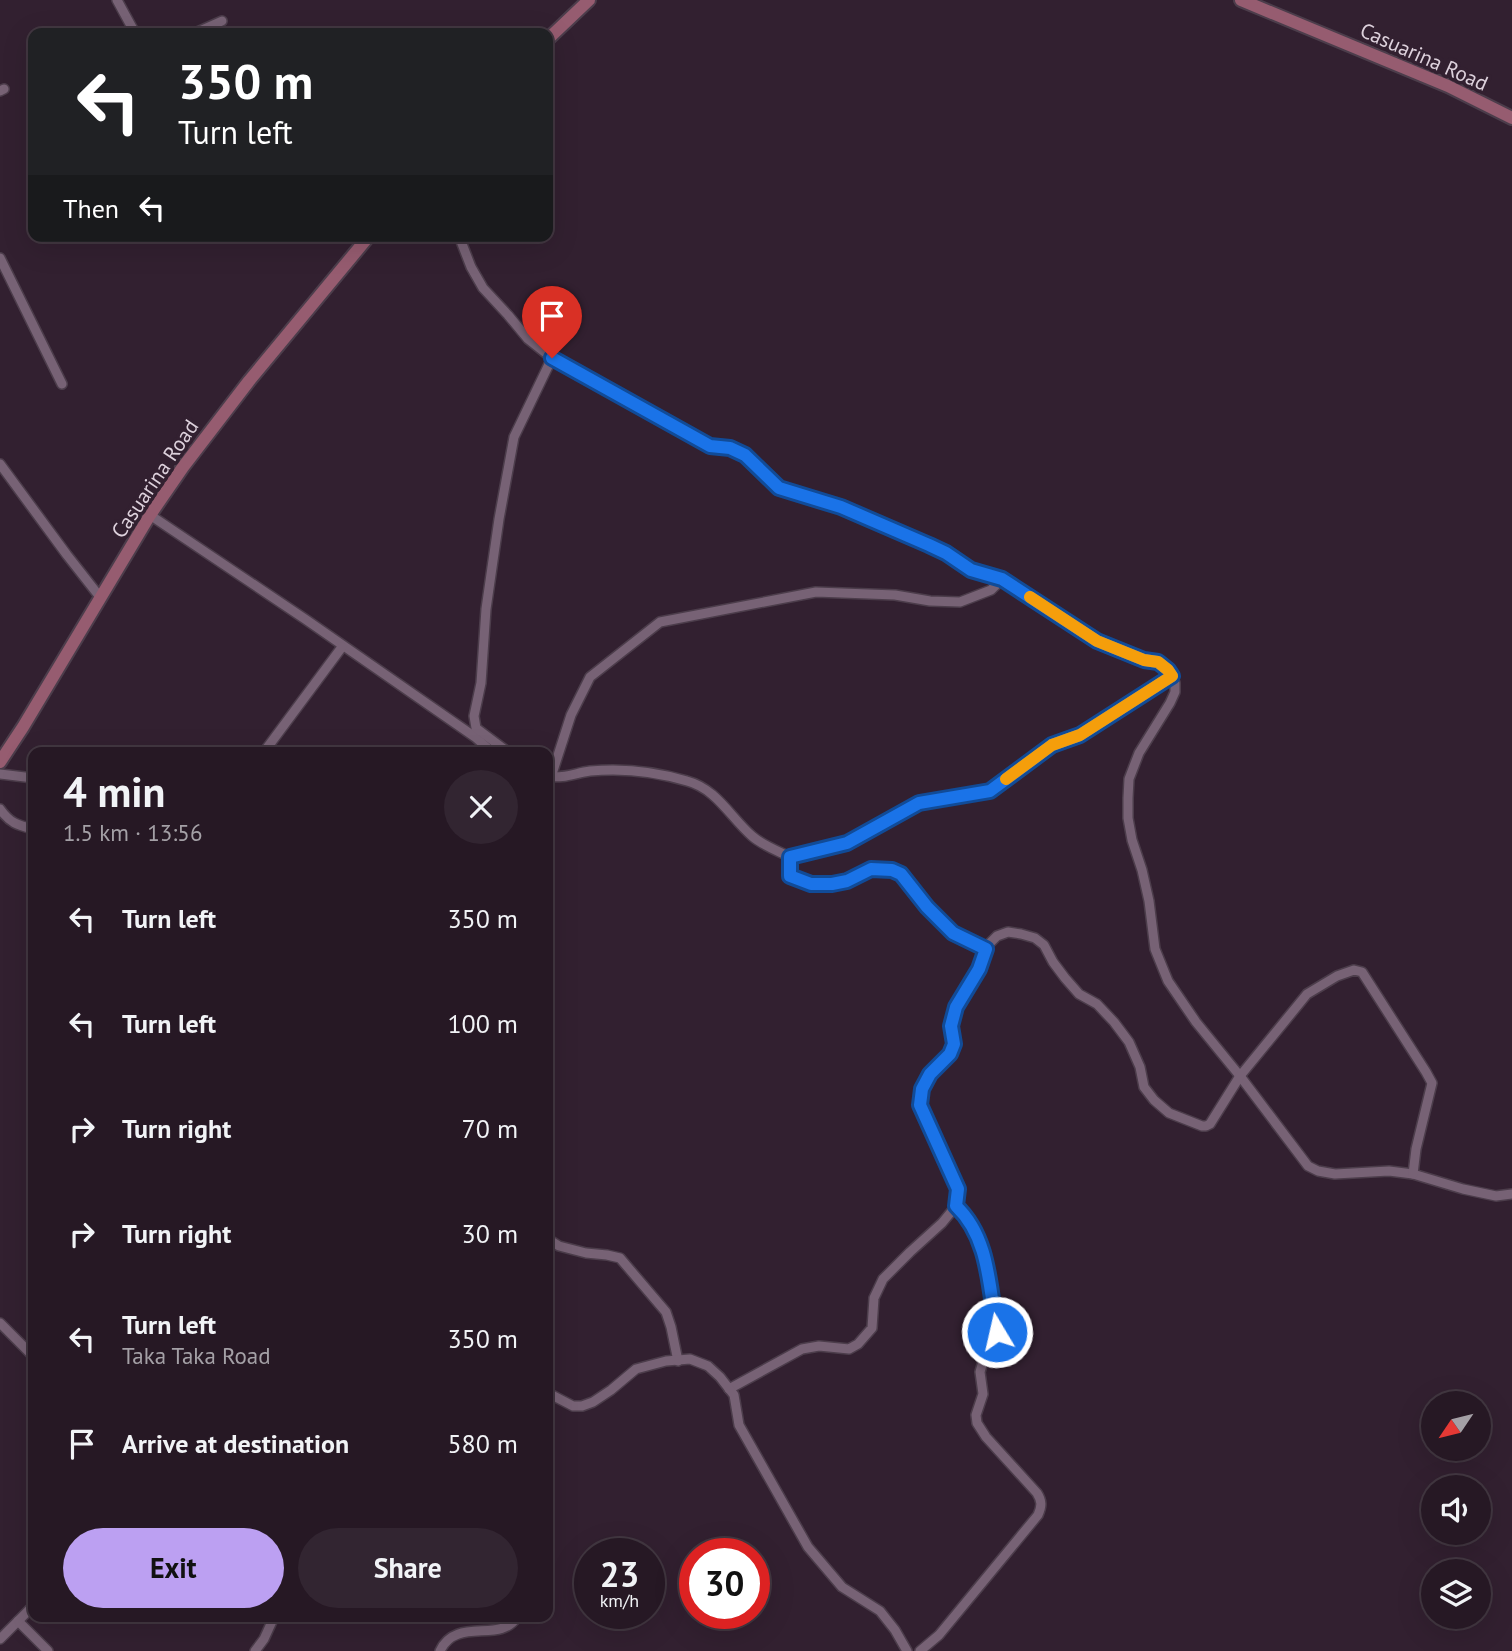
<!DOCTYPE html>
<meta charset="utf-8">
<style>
body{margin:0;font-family:"PT Sans",sans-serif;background:#322531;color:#f1f3f6;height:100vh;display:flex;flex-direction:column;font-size:26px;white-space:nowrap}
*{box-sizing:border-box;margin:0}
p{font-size:23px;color:#a4a0a6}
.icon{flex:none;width:38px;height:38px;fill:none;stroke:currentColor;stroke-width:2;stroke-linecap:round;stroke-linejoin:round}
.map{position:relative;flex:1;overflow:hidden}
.side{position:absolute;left:28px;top:747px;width:525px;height:875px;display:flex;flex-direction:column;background:#261824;border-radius:14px;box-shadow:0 7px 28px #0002,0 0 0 2px #423741}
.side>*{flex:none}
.banner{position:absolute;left:28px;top:28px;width:525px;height:214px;border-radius:14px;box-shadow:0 7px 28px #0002,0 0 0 2px #423741;background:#202124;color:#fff;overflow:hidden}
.needle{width:46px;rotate:235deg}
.controls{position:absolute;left:1421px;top:1391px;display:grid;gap:14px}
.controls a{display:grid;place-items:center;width:70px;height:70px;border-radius:50%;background:#261824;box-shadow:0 7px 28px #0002,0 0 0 2px #423741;font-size:35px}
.speed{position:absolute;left:574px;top:1538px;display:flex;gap:14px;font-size:35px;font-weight:700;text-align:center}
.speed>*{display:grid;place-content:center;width:91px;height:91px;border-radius:50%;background:#261824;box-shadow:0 7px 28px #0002,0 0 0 2px #423741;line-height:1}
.speed small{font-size:18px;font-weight:400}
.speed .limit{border:10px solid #d22;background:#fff;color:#111}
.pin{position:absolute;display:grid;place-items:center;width:60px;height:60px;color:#fff;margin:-72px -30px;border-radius:50% 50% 50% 0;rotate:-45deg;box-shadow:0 0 7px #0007}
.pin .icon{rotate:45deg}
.me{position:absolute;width:77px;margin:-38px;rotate:351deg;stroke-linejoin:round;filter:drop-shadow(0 0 5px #0008)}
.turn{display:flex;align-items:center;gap:24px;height:147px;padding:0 35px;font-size:32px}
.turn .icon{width:91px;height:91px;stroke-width:2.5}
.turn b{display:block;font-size:49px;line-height:60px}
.then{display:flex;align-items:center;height:66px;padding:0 35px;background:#0003;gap:14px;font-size:26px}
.round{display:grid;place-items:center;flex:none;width:74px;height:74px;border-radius:37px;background:#322531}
.head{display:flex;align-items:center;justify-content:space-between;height:119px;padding:0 35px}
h1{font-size:42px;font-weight:700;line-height:52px}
.button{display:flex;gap:14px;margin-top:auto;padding:14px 35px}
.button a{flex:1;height:80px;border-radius:42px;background:#bca0f2;color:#111;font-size:28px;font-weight:700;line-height:80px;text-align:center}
.button a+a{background:#322531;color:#f1f3f6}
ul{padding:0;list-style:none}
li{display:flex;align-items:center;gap:21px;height:105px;padding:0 35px}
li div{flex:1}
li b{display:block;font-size:26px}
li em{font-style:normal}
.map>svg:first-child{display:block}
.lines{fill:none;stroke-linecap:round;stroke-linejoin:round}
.street-casing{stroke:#4c3d4b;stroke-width:12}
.secondary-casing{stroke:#4c3d4b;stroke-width:16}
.street{stroke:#776275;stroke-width:9}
.secondary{stroke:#965c70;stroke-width:12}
.route-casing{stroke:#114b97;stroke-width:18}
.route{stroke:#1a73e8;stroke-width:12}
.slow{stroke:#f59e0b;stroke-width:12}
.labels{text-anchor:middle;stroke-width:7;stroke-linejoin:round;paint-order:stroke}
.street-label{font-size:21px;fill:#ddd1dc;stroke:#322030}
</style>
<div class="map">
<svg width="1512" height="1651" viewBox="0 0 1512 1651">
<rect width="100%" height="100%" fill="#322030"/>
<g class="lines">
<g class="street-casing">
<g id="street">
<path d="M117,0l18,33"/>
<path d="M195,33l27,-12"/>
<path d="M0,91l4,-2"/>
<path d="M459,236l12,31 12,21 25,27 20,24 24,19 158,88 20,2 15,7 34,33 62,19 88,38 17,8 25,17 31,9 95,62 47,19 14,2 10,7 7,14v9l-5,11 -31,50 -10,26 -1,19v20l4,22 10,30 7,31 6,48 13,32 28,41 44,54 68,90 10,5 17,3 54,-3 24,3 50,15 33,7 16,-2"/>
<path d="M0,258l62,126"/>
<path d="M0,464l67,91 33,42"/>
<path d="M150,515l155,104 170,118 17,15"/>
<path d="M264,752l78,-105"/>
<path d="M508,752l-32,-24 -2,-12 7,-33 5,-74 13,-90 15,-82 38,-79"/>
<path d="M0,774l33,4"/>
<path d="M548,776c15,3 27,-3 42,-5 32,-3 67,1 97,10 30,8 43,36 65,55 10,9 26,15 38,21"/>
<path d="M551,777l20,-62 19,-38 70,-55 156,-30 79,3 35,6 30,1 31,-12 11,-11"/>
<path d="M0,809c10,14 17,16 33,20"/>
<path d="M986,949l-33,-16 -26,-26 -26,-33 -9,-4 -21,-1 -24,12 -15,3h-21l-21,-9v-18l57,-14 72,-40 71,-12 62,-46 28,-10 92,-59"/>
<path d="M548,1239l11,7 27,7 21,2 13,3 46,54 5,15 7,34"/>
<path d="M0,1323l33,33"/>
<path d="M729,1389l73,-40 17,-3 30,3 9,-5 14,-16 2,-30 9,-19 27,-27 32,-29 14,-17 2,-17 -38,-84 2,-16 8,-15 20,-20 4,-10 -3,-18 5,-19 23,-38 8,-23 10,-10 11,-4 13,2 14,4 9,7 9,17 12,16 14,16 18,10 17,18 15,20 11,25 4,20 10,13 15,13 33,13h4l4,-2 30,-48 67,-82 30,-18 17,-6 8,2 64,100 6,11 -16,66 -3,25"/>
<path d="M548,1393l25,13h9l11,-4 18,-12 25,-21 30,-8 24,-2 18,7 12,11 14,18 5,30 69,122 34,40 38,24 15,19 12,21"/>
<path d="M18,1621l30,30"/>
<path d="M0,1639l33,-33"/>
<path d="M255,1651l9,-12 10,-22"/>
<path d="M440,1651c16,-35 61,-7 77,-34"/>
<path d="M920,1651l19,-16 99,-120c4,-9 4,-14 -1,-22l-51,-56 -9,-14 -1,-8 7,-21 -3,-22 2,-7 9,-14 6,-19 -11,-71 -5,-15 -14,-29 -11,-11"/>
</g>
</g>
<g class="secondary-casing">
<g id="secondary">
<path d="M1241,0l207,86 64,32"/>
<path d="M548,39l41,-39"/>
<path d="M0,762l23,-35 127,-212 33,-48 66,-86 120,-145"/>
</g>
</g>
<use href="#street" class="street"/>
<use href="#secondary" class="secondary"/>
</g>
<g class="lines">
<g class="route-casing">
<path id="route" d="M552,358l158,88 20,2 15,7 34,33 62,19 88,38 17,8 25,17 31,9 95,62 47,19 14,2 10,8 4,6 -92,59 -28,10 -62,46 -71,12 -72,40 -57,14v19l21,8h21l15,-3 24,-12 21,1 9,4 26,33 26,26 33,16 -7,20 -23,38 -5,19 3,18 -4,10 -20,20 -8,15 -2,16 38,84 -2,17c34,32 33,83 41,126"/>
</g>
<use href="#route" class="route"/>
<path class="slow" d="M1006,779l46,-34 28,-10 92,-59 -4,-6 -10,-8 -14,-2 -47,-19 -67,-44"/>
</g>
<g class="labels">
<g class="street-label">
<text transform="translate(1424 57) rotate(24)" y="7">Casuarina Road</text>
<text transform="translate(155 479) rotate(-56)" y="7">Casuarina Road</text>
</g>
</g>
</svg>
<div class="controls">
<a><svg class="needle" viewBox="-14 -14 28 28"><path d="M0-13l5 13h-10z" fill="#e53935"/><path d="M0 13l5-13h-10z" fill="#a4a0a6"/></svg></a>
<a><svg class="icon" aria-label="sound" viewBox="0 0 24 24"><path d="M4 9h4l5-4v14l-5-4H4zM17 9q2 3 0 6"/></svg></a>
<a><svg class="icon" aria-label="layers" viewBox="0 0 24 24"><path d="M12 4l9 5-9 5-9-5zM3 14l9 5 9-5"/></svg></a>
</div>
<div class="speed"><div>23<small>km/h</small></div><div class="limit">30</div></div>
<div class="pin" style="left:552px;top:358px;background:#d93025"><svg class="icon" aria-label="arrive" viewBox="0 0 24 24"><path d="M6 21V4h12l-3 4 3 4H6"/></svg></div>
<svg class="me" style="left:997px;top:1332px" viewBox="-20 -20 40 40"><circle r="17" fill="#1a73e8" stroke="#fff" stroke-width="3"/><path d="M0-11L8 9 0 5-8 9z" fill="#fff"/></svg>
<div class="banner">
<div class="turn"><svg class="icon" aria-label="left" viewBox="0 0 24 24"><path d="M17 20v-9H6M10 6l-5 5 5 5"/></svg><div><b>350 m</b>Turn left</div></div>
<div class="then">Then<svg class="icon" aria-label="left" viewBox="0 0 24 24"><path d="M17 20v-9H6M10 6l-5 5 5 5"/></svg></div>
</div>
<section class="side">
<div class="head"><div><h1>4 min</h1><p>1.5 km · 13:56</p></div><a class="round"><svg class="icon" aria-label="close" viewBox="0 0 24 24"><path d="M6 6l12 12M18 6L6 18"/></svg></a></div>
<ul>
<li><svg class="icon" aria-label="left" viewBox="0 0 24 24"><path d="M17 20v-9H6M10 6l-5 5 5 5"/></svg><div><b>Turn left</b></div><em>350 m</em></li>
<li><svg class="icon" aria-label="left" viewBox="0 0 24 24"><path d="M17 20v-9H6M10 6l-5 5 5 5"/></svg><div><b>Turn left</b></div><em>100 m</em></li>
<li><svg class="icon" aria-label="right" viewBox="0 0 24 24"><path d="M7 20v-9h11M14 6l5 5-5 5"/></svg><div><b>Turn right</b></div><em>70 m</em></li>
<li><svg class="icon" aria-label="right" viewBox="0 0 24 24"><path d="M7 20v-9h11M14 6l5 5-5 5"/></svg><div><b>Turn right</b></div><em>30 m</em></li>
<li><svg class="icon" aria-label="left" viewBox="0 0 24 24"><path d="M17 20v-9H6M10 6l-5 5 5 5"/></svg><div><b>Turn left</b><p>Taka Taka Road</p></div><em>350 m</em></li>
<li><svg class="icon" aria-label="arrive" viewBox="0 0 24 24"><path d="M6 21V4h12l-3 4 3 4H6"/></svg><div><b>Arrive at destination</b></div><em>580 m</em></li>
</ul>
<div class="button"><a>Exit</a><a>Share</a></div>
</section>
</div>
